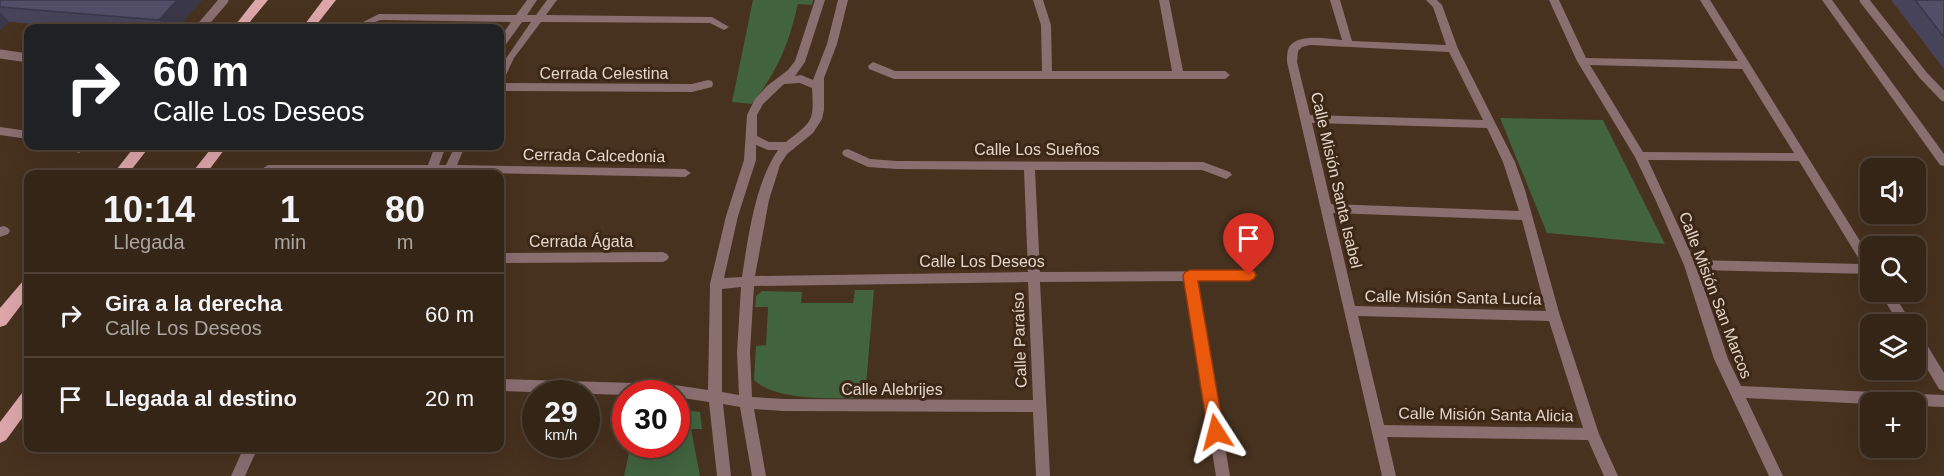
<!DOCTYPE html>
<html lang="es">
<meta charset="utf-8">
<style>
body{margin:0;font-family:Helvetica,sans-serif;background:#403124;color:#f1f3f6;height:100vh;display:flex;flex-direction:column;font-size:22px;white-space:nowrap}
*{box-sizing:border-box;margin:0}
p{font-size:20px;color:#aaa5a1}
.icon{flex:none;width:33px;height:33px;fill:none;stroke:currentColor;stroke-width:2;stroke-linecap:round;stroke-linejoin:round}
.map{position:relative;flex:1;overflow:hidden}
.details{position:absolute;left:24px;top:170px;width:480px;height:282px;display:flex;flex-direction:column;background:#352517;border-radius:12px;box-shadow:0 6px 24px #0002,0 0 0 2px #4f4236}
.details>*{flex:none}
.banner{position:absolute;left:24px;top:24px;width:480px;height:126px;border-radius:12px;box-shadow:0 6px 24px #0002,0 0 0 2px #4f4236;background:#202124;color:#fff;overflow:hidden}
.buttons{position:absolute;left:1860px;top:158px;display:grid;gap:12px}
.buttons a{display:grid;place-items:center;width:66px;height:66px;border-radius:12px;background:#352517;box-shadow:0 6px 24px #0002,0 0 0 2px #4f4236;font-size:30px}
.speed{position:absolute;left:522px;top:380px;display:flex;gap:12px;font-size:30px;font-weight:700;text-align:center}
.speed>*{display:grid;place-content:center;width:78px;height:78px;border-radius:50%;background:#352517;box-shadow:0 6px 24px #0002,0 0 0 2px #4f4236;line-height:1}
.speed small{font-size:15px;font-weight:400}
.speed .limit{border:9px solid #d22;background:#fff;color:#111}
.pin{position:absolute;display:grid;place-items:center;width:51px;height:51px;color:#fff;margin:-62px -26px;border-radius:50% 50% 50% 0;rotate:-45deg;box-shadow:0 0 6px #0007}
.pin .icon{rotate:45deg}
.me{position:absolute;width:66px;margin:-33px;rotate:351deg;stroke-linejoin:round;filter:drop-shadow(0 0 4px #0008)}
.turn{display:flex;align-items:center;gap:21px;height:126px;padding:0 30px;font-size:27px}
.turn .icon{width:78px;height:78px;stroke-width:2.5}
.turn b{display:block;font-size:42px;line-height:51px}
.eta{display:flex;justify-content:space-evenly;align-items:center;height:102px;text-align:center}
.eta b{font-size:36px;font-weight:700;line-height:42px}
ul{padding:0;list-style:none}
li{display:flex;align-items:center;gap:18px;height:84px;padding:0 30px;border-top:2px solid #4f4236}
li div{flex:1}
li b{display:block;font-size:22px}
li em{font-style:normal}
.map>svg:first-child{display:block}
.green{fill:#41633e}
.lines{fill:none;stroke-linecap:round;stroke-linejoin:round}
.lane{stroke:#8a6f71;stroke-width:9}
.street{fill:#8a6f71;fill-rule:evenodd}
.primary{fill:#dda7aa;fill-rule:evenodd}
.wall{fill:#474359}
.shaded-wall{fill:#393749}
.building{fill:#524e68;stroke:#393749;stroke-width:1.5}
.route{fill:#ea580c;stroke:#983908;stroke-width:1.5}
.labels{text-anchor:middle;stroke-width:6;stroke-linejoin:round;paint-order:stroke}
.street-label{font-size:16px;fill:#e3d5ca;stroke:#3c2716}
</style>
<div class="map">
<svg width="1944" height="476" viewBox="0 0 1944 476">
<rect width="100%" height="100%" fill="#47311f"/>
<g class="green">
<path d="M753,0h60l-1,5 -14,-1c-10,42 -20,66 -46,100l-20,-2z"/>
<path d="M1500,118l103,2 62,124 -118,-11z"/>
<path d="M855,290h19l-9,108c-32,0 -87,4 -111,-18l2,-34 10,-1 2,-38h-13l1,-11 6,-5 40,1 -1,11h52z"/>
<path d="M677,409l23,3 2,17h-11l9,47h-76l7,-32h45z"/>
</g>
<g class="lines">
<g class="lane">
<path d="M1864,0l59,75 21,22"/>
<path d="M200,28l24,-28"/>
<path d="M0,54l28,4"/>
</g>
<g class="street">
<path d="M527,0h10l-10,15h9l11,-15h10l-11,15 166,2 17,10 -5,3 -14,-7 -169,-1 -27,36 -10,21 -4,1v-13l31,-45h-9l-18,25 -4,1v-10l11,-16 -131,-2 -18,8 -5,-3 22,-11 137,1z"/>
<path d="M815,0h10l-20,62 -10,14 6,-1 12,5 14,-36 11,-44h10l-11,44 -13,34v32l-2,9 -9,14 -26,21 -7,11 -11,35 -14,76 273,-4 -4,-102 -127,-1 -29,-2 -24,-11 -2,-3 2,-3 4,-1 22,10 27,2 306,1 27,10 2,3 -6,4 -24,-9h-167l5,102 213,-1 2,4 -2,4 -4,1h-52l33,196h-14l-31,-195 -145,1 10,194h-14l-3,-64 -249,-1 -30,-2 12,67h-14l-12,-69 -17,-3 8,72h-14l-8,-74 -33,-5v-4h-50v2l-126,-4v-12l168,5 40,6 2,-106 16,-68 18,-56 3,-45 8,-16 12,-13 21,-16 7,-9zM800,83l12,5c2,34 1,33 -26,54h-17l-12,-6v-21l6,-11 21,-20zM756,145l12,5h10c-23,33 -30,88 -36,127l-18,1 14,-62 18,-56zM1028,282l5,118 -249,-1 -32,-2 -2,-45 4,-66zM741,287l-4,65 2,43 -17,-3v-103z"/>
<path d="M1033,0h10l8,25 1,46h120l-13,-71h10l14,71h42l5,4 -5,4h-331l-25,-10 -1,-3 5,-4 22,9h147l-1,-46z"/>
<path d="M1330,0h10l12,41 94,4 -13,-38 -7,-7h11l5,5 16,44 57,113 10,28 35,126 39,118 19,42h-14l-16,-36 -201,-3 9,39h-14l-95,-414c0,-5 0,-11 2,-15 10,-14 38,-8 53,-7zM1310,45l139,7 34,68 -173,-5 -13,-53 1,-11 4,-4zM1312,123l175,5 16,34 16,49 -188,-7zM1333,213l189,7 24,91 -191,-5zM1358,316l191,5 34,107 -199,-3z"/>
<path d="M1549,0h10l27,58 152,3 -38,-61h10l160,257v17l-172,-4 30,89 13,27 203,9v12l-28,-1v-4h-46v2l-124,-6 37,78h-14l-55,-117 -30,-94 -28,-64 -21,-44 -58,-96zM1590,65l152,4 52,84 -151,-1zM1648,160l151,1 63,103 -168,-4z"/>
<path d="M1822,0h10l112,154v12l-4,-1z"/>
<path d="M708,80l4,1 1,3 -1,3 -20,5 -192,-1v-8l192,1z"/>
<path d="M0,127l28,4v8l-28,-4z"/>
<path d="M65,146h16l4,3 -6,4 -12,-4z"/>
<path d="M435,146h11l-7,19h7l9,-19h10l-8,19 228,4 6,4 -6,4 -206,-4h-211l-6,-4 6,-4h160z"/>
<path d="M4,226l4,2 2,3 -2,3 -8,3v-10z"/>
<path d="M663,252l4,2 2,3 -2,3 -4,2 -163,1v-10z"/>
<path d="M1879,291h13l20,33h-13z"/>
<path d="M1916,334l5,1 23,38v18l-5,-2 -23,-39z"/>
<path d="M244,447h14l-13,29h-14z"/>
</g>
<g class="primary">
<path d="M255,0h13l-23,28h-12z"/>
<path d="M323,0h13l-22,28h-12z"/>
<path d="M135,146h15l-22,28h-15z"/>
<path d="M213,146h14l-21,28h-15z"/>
<path d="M28,279v17l-22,29 -6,2v-19l23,-27z"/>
<path d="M28,391v19l-22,30 -6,3v-21l22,-29z"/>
</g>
</g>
<g class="wall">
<path d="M0,0h202l-25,28h-90l-78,-6 -9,8z"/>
<path d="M1891,0h53v69z"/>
</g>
<g class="shaded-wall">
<path d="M177,0h25l-25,28h-12l-6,-8z"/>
<path d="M0,12l9,10 -9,8z"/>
</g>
<g class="building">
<path d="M0,0h177l-18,20 -159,-13z"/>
<path d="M1915,0h29v37z"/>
</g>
<path class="route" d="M1190,270h59l5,1 2,4 -2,4 -5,2h-51l26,151 -3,5 -5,2 -6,-2 -2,-5 -25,-156 2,-4z"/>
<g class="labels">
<g class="street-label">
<text x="604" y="79">Cerrada Celestina</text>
<text x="1037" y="155">Calle Los Sueños</text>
<text transform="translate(594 155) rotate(1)" y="6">Cerrada Calcedonia</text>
<text transform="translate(1337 180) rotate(77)" y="6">Calle Misión Santa Isabel</text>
<text x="581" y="247">Cerrada Ágata</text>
<text x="982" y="267">Calle Los Deseos</text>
<text transform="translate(1716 295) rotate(69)" y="6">Calle Misión San Marcos</text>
<text transform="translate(1453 297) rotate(1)" y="6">Calle Misión Santa Lucía</text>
<text transform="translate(1019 340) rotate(-92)" y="6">Calle Paraíso</text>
<text x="892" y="395">Calle Alebrijes</text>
<text transform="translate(1486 414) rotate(1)" y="6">Calle Misión Santa Alicia</text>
</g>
</g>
</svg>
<div class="buttons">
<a><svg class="icon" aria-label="sound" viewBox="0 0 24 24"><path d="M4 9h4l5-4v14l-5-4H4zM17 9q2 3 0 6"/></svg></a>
<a><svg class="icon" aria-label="search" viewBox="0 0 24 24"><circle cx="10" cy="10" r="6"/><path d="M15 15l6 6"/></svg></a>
<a><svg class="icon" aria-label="layers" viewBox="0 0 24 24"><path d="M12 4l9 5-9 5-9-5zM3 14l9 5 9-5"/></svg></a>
<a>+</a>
</div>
<div class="speed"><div>29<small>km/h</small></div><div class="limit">30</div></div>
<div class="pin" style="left:1249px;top:275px;background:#d93025"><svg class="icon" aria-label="arrive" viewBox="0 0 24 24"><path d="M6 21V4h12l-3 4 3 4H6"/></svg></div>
<svg class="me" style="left:1216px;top:432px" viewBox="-20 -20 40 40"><path d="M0-17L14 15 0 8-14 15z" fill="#ea580c" stroke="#fff" stroke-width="4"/></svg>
<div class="banner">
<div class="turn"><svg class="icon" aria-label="right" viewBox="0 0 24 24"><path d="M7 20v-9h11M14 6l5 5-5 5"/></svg><div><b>60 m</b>Calle Los Deseos</div></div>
</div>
<section class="details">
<div class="eta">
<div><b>10:14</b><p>Llegada</p></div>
<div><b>1</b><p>min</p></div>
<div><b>80</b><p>m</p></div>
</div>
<ul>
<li><svg class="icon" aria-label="right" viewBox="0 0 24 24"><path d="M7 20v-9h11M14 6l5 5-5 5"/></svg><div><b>Gira a la derecha</b><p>Calle Los Deseos</p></div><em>60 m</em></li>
<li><svg class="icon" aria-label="arrive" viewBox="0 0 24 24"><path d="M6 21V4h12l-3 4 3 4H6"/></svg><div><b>Llegada al destino</b></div><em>20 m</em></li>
</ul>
</section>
</div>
